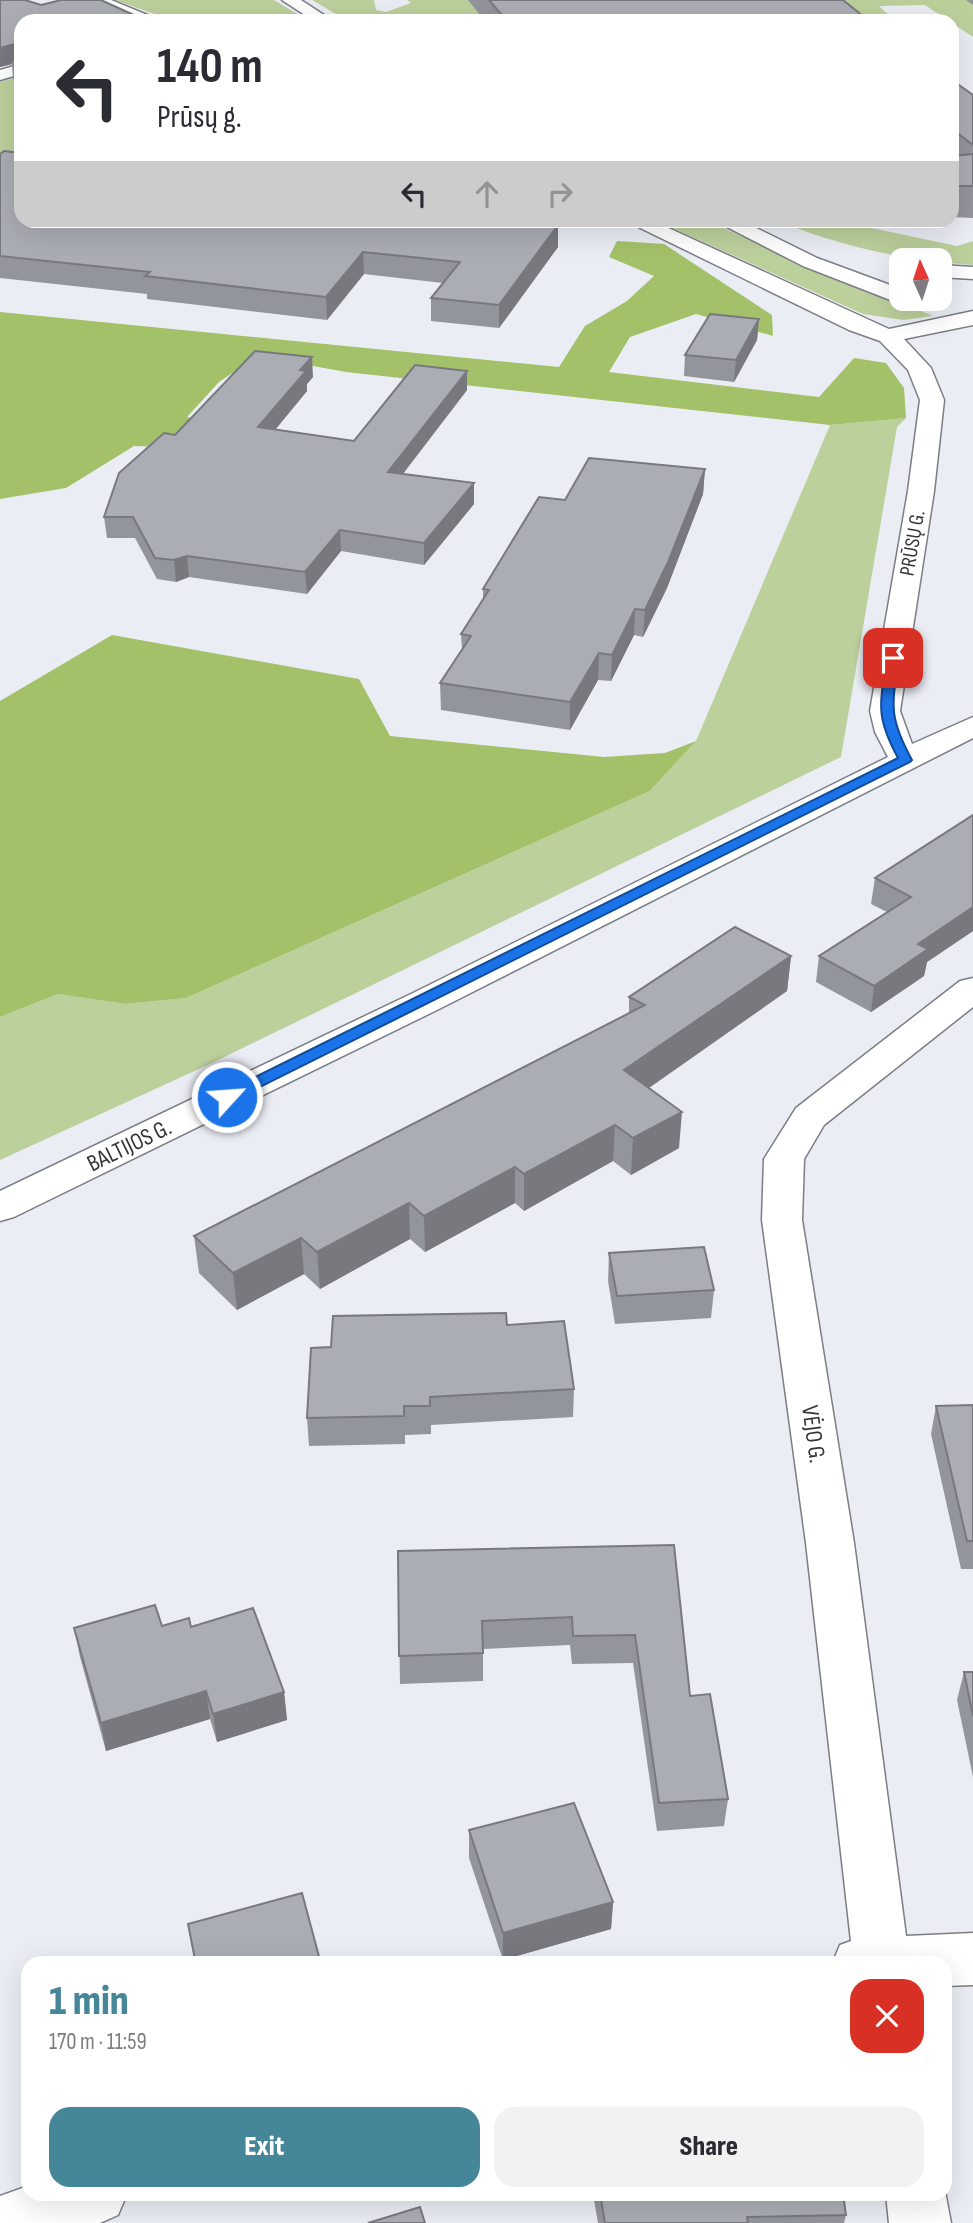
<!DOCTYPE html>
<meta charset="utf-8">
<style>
body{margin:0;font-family:"Sofia Sans Condensed",sans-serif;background:#f2f2f3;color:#2b2b33;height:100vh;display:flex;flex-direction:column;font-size:26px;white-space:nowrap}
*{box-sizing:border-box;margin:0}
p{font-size:23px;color:#7c7c81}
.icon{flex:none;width:38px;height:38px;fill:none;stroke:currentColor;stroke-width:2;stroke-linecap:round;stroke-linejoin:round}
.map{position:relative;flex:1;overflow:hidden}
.panel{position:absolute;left:21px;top:1956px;width:931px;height:245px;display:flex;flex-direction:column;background:#fff;border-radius:21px;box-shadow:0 7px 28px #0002}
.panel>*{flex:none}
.banner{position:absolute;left:14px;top:14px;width:945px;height:214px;border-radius:21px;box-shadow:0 7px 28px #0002;background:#fff;color:#2b2b33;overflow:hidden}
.needle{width:46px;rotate:357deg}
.fabs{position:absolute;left:889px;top:248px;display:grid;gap:14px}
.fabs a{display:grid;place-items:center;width:63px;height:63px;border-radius:14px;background:#fff;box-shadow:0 7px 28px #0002;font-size:35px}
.pin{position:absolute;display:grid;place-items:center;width:60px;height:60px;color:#fff;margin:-30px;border-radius:14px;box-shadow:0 4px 10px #0006}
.me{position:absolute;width:77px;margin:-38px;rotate:64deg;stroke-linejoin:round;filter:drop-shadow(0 0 5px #0008)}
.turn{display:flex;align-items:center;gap:24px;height:147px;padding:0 28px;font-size:32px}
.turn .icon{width:91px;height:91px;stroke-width:2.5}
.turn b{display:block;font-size:49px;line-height:60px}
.lanes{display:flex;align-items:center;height:66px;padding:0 28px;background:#0003;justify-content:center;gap:35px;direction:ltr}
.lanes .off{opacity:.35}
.round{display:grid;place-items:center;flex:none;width:74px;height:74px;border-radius:21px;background:#f2f2f3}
.summary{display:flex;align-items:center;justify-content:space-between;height:119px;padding:0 28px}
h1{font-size:42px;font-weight:800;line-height:52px;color:#468699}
.cta{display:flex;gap:14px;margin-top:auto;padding:14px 28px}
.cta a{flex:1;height:80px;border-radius:21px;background:#468699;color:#fff;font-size:28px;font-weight:800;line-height:80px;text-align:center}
.cta a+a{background:#f2f2f3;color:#2b2b33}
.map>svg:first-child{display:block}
.green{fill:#bcd09c}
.forest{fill:#a3c168}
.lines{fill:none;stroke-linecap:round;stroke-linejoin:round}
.street-casing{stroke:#7c7d85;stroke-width:3}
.secondary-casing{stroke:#7c7d85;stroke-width:3}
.street{fill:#fff;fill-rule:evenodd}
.secondary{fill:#fff;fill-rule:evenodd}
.wall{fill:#93959c}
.shaded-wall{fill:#78797f}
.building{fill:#abadb5;stroke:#78797f;stroke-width:2}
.route{fill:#1a73e8;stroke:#114b97;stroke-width:2}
.labels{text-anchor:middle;stroke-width:5;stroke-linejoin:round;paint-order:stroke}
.far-street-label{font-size:21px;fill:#343538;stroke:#fff}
.street-label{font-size:24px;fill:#343538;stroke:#fff}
</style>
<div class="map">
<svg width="973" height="2223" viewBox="0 0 973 2223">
<rect width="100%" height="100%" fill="#ebedf5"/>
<g class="green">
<path d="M115,0h159l35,21h-134z"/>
<path d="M312,0h62l2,10 10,2 25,-9 -4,-3h566v37l-48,-32 -46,1 16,15h-21l-7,-5 -36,2 2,3h-485z"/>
<path d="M21,76v97l-21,1v-92z"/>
<path d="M657,221h50l88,39 138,56 -30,4 -40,-6z"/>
<path d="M778,221h96l-7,6 90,19 16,-5v24c-65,-4 -131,-18 -195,-44z"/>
<path d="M906,418l-9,9 -56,330 -629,306 -212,97v-143l58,-23 67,10 61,-6 464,-207 46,-50 134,-316z"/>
</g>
<g class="forest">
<path d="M617,241l47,3 108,71 1,21 -77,-22 -66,23 -21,35 210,25 35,-39 32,5 18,25 2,30 -76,7 -484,-53 -88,-16 -39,26 -32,35 39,8 -5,24 -87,-3 -68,42 -66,11v-187l559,55 26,-41 42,-25 27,-25 -45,-19z"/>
<path d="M112,635l247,44 31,57 214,21 61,-4 31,-12 -46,50 -464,207 -61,6 -67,-10 -58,23v-316z"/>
</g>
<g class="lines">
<g class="street-casing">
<g id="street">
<path d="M21,64v10l-21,6v-10z"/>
<path d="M973,978v29l-149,118 -20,34 -2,61 52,323 52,393 67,-3v52l-28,1v-22h-113l8,-19 11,-4 -45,-398 -44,-323 2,-61 32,-51 164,-127z"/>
<path d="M28,2186v8h99l-9,21 -18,8h-100v-27z"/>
<path d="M945,2191l6,32h-62l-3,-29h59z"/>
</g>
</g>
<g class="secondary-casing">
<g id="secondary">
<path d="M88,0h23l51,21h-23z"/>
<path d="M282,0h19l32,21h-19z"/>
<path d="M624,220h27l238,109 84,-18v14l-69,14 27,29 13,32 -10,91 -34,220 12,33 61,-27v21l-534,271 -425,208 -14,4v-30l413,-198 475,-236 -13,-25 -5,-21 38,-220 12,-91 -12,-30 -28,-29 -31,-11z"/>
<path d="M713,220h27l77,38 84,31v10h9l-9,4 -8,-2 -90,-35z"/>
<path d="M940,265l33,2v12l-33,-2z"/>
</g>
</g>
<use href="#street" class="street"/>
<use href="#secondary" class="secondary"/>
</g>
<g class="wall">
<path d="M468,0h375l26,21h-384z"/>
<path d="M966,0h7v5z"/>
<path d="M21,21v60l-8,-2 -1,-15 -12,3z"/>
<path d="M952,80l21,15v123l-21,-1z"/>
<path d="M0,154l558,71v22l-59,81 -68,-7v-23l12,-15 -79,-9 -37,46 -180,-21v-5l-147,-16z"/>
<path d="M759,319l-2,21 -23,42 -50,-6 1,-21z"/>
<path d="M313,377l-6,7v7l-32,39 79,11 113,-51 -64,84 71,30 -50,61 -83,-14 -34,43 -118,-17 -13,5 -19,-3 -22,-41h-28l-3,-21 71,-82z"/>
<path d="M705,469l-2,25 -36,94 -24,49 -9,-2 -23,46 -13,-1 -28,50 -129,-20 -1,-27 22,-33 -1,-16 22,-34v-11l82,-89z"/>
<path d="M973,815v116l-46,31 -3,14 -53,36 -55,-30 3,-26 68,-44 -16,-8 4,-26z"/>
<path d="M791,956l-4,35 -138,97 30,60 -48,27 -18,-14 -89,50 -9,-8 -90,49 -15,-13 -90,50 -16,-15 -67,36 -38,-37 -5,-37 435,-222v-17z"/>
<path d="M609,1253l105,37 -3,28 -96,6 -7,-43z"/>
<path d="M507,1325l67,64 -1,28 -142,8v9l-26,1v9l-96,2 -2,-28 24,-71z"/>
<path d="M973,1405v164h-12l-30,-135 5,-28z"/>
<path d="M674,1545l16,151 38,103 -4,27 -67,5 -24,-168 -61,1 -2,-19 -87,4v32l-83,3 -2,-133z"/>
<path d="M162,1626l29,1 93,65 3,28 -70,22 -7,-23 -104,32 -26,-94 -6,-29z"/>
<path d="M964,1672h9v105l-16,-77z"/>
<path d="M469,1830l144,72 -2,27 -108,31 -34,-102z"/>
<path d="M188,1924l133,40h-126z"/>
<path d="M593,2194h250l3,21 -2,8h-246z"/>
</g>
<g class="shaded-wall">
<path d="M18,43l2,18 -9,-1 1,4 -12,3v-19z"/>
<path d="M558,225v22l-59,81v-23z"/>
<path d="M363,252l1,22 -37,46 -1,-23z"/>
<path d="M759,319l-2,21 -23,42 2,-22z"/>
<path d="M312,357l1,20 -6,7v7l-47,57 -2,-21 42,-57z"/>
<path d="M467,371v19l-79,103v-21z"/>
<path d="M705,469l-2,25 -36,94 -24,49 2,-27z"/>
<path d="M474,483v21l-50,61v-22z"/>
<path d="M340,530l1,21 -34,43 -2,-22z"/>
<path d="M187,556l2,21 -13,5 -2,-22z"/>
<path d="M635,609l-1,26 -23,46 1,-26z"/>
<path d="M599,653l-1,27 -28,50v-28z"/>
<path d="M973,907v24l-46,31 -3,14 -53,36 3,-26 44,-42z"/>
<path d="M791,956l-4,35 -164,115 1,-36z"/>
<path d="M682,1112l-3,36 -48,27 2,-37z"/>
<path d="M615,1125l-2,36 -89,50v-37z"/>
<path d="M515,1167v36l-90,49 -1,-36z"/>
<path d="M409,1203l1,36 -90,50 -3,-37z"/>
<path d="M301,1238l3,36 -67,36 -4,-37z"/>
<path d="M206,1691l4,28 -104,32 -5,-28z"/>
<path d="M284,1692l3,28 -70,22 -4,-28z"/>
<path d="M613,1902l-2,27 -108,31v-27z"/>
</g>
<g class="building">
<path d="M0,0h25l16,5 20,-5h40l46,21h-126v24l-3,-2 -18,5z"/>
<path d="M489,0h354l26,21h-362z"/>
<path d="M21,52v11l-10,-3 10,-3z"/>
<path d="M952,80l21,15v50l-21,-16z"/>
<path d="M4,151l17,2v67h521l16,5 -59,80 -68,-7 29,-36 -97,-10 -37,45 -181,-21 5,-4 -150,-16v-102z"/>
<path d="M973,154v32h-21v-30z"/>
<path d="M710,314l49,5 -23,41 -51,-5z"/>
<path d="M255,351l57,6 -12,13 6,1 -48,56 96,14 61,-76 52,6 -79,101 86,11 -50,60 -84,-13 -35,42 -118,-16 -13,4 -19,-2 -22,-41h-29l15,-44 45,-40 11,2z"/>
<path d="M589,458l116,11 -37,93 -23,48 -10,-1 -23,46 -13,-2 -29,49 -130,-19 31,-47 -10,-2 28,-44 -6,-1 56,-92 26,3z"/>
<path d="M973,815v92l-55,37 10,5 -54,37 -55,-30 92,-59 -36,-19z"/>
<path d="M735,927l56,29 -167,114 58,42 -49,26 -18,-13 -91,49 -9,-7 -91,49 -15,-13 -92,49 -16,-14 -68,35 -39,-37 451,-231 -16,-8z"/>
<path d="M704,1247l10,43 -97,6 -8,-43z"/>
<path d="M506,1313l1,12 57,-4 10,68 -144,8v9h-26v10l-97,2 4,-70 20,-1 2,-31z"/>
<path d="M973,1405v136h-6l-31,-135z"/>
<path d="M674,1545l16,151 20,-2 18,105 -69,4 -24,-168 -62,1 -1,-19 -90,4 1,32 -84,3 -1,-105z"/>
<path d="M155,1605l7,21 27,-8 2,9 62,-19 31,84 -71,22 -7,-23 -105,32 -27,-95z"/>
<path d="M964,1672h9v44z"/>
<path d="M574,1803l39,99 -110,31 -34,-103z"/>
<path d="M302,1893l19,71h-125l-8,-40z"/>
<path d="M600,2194h243l3,21 -99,2 1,6h-143z"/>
<path d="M420,2207l5,16h-57z"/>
</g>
<path class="route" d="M893,654l6,4c-7,47 -11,58 13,102l-2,2 -678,339h-11v-7l677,-336c-23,-42 -18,-54 -11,-100z"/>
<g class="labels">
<g class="far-street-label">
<text transform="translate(912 543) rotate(-80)" y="7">PRŪSŲ G.</text>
</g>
<g class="street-label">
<text transform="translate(129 1145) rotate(-26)" y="8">BALTIJOS G.</text>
<text transform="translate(814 1434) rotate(82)" y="8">VĖJO G.</text>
</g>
</g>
</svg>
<div class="fabs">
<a><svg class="needle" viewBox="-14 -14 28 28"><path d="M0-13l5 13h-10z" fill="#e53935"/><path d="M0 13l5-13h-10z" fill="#7c7c81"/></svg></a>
</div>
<div class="pin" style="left:893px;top:658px;background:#d93025"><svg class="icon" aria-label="arrive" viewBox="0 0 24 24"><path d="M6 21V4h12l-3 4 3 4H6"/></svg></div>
<svg class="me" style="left:227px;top:1097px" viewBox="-20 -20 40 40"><circle r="17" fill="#1a73e8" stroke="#fff" stroke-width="3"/><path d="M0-11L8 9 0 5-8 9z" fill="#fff"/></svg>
<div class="banner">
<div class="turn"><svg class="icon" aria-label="left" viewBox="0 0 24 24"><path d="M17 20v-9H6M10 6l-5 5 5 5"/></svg><div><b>140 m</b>Prūsų g.</div></div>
<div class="lanes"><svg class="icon" aria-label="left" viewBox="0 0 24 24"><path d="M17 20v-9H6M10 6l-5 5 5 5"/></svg><svg class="icon off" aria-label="ahead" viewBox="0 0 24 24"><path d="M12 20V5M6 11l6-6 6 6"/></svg><svg class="icon off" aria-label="right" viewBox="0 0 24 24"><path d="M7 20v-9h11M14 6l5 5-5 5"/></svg></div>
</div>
<section class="panel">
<div class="summary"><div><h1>1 min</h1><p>170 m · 11:59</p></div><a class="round" style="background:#d93025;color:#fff"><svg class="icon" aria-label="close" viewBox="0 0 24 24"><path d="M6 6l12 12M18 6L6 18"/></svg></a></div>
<div class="cta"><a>Exit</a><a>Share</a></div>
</section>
</div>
